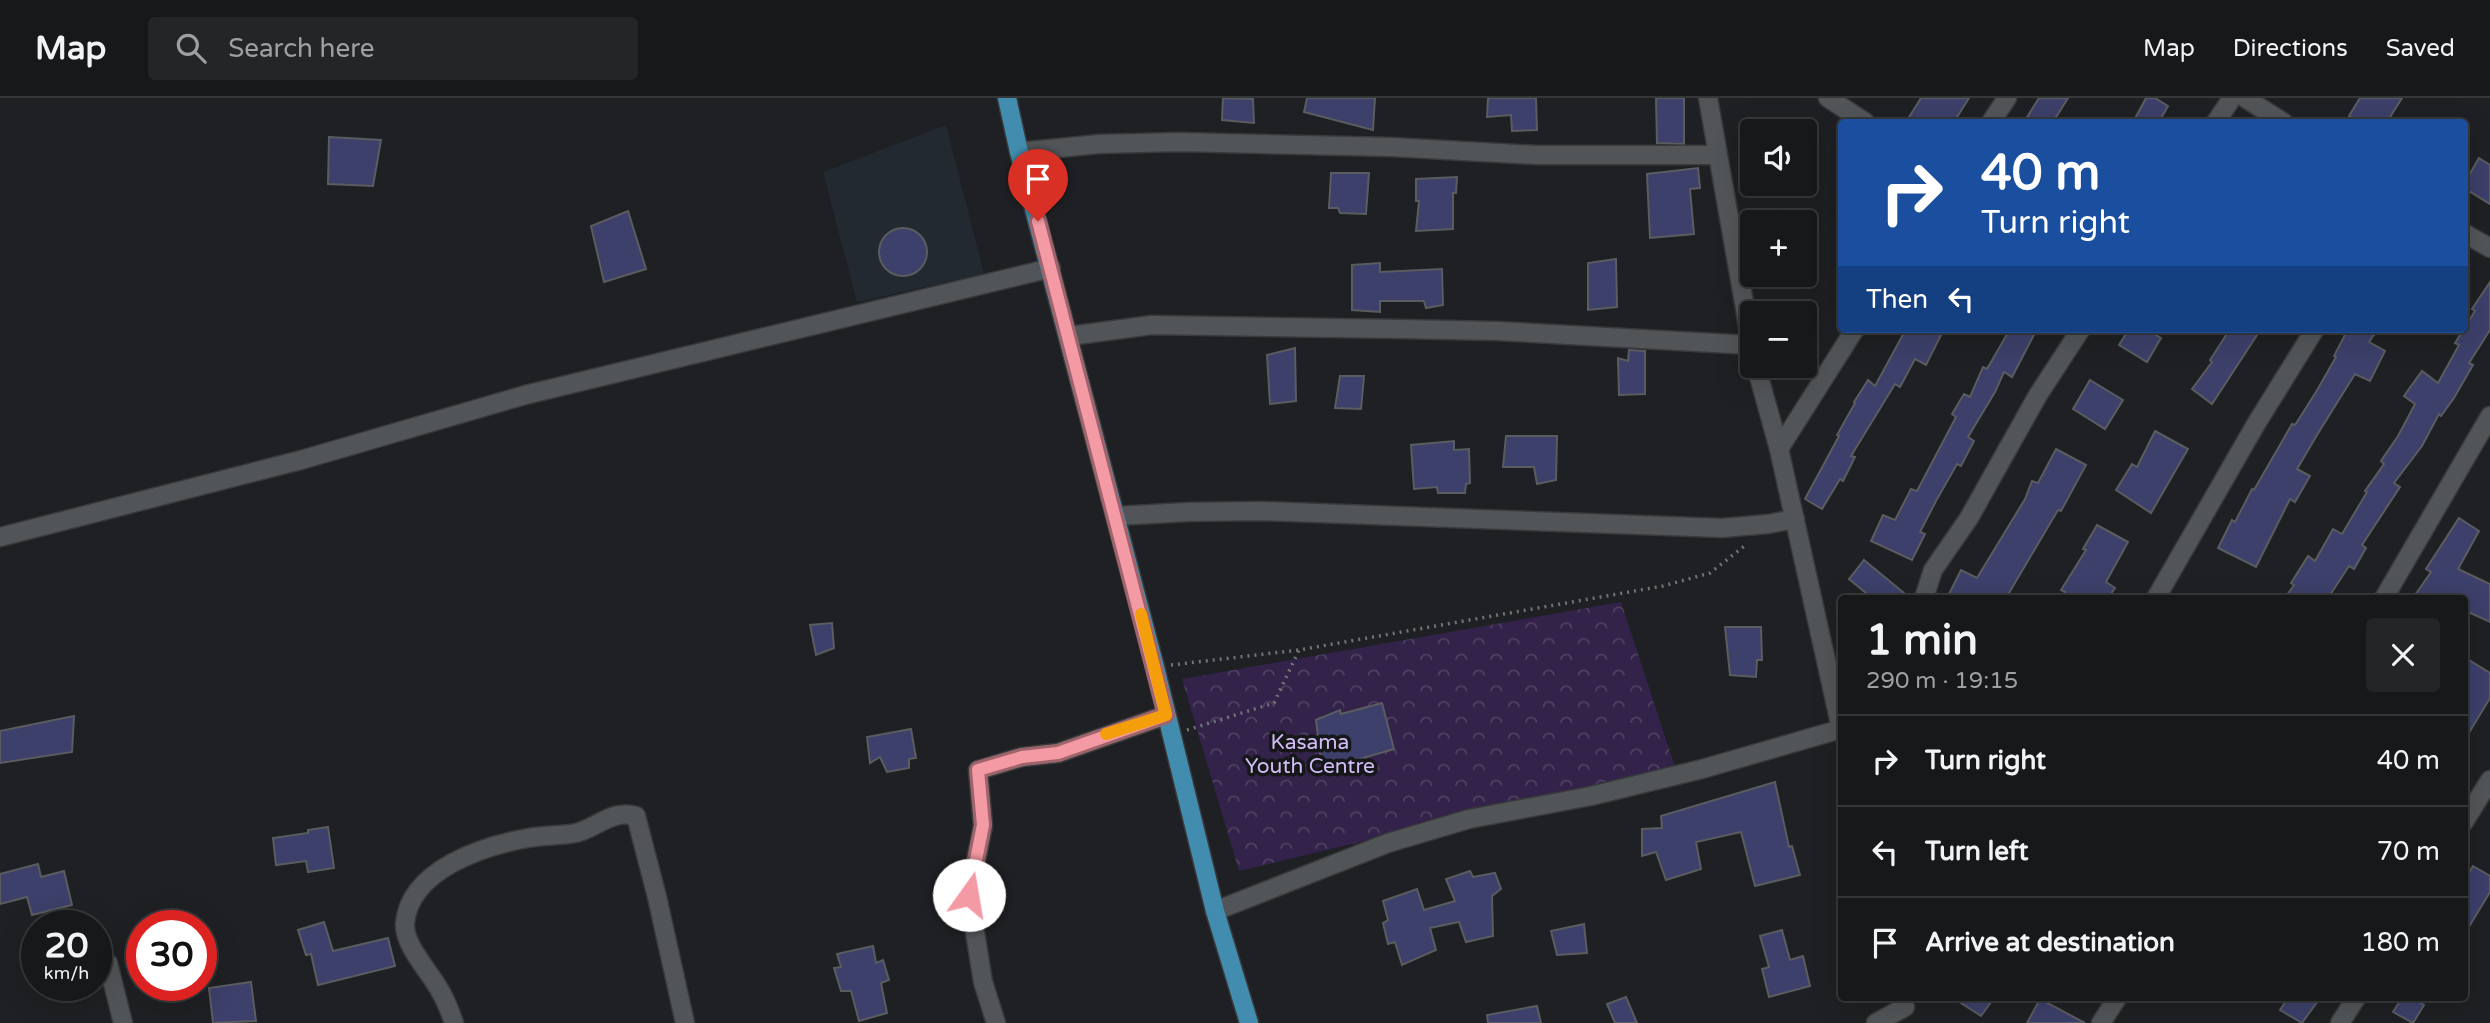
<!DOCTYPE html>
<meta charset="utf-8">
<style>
body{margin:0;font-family:"Varela Round",sans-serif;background:#232527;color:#f1f3f6;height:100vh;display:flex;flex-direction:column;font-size:26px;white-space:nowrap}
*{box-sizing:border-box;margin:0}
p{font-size:23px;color:#9ea0a2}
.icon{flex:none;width:38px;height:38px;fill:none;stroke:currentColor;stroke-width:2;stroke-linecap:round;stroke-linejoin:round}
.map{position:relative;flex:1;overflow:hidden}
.panel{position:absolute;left:1838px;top:497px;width:630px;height:406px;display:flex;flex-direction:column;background:#16181a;border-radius:7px;box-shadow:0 7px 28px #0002,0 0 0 2px #353739}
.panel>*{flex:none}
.banner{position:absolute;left:1838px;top:21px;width:630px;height:214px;border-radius:7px;box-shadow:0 7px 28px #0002,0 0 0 2px #353739;background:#1a4fa0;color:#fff;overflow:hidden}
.buttons{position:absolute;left:1740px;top:21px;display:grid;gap:14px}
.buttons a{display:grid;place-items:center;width:77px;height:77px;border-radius:7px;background:#16181a;box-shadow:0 7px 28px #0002,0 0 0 2px #353739;font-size:35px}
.speed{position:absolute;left:21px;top:812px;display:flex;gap:14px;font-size:35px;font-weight:700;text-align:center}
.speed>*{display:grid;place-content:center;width:91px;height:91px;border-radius:50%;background:#16181a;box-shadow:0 7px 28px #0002,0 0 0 2px #353739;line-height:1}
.speed small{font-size:18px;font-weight:400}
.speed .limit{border:10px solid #d22;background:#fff;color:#111}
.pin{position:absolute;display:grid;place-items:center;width:60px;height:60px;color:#fff;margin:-72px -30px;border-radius:50% 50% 50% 0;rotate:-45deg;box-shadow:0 0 7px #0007}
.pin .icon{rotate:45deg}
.me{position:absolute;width:77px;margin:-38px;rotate:13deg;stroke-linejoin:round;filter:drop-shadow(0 0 5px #0008)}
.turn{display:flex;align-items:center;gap:24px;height:147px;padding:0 28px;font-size:32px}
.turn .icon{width:91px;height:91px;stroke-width:2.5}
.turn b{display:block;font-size:49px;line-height:60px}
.then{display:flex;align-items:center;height:66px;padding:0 28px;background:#0003;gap:14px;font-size:26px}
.round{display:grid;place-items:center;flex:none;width:74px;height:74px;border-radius:7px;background:#232527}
.headline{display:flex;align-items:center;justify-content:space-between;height:119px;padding:0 28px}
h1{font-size:42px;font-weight:800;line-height:52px}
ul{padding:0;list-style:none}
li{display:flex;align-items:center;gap:21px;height:91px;padding:0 28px;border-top:2px solid #353739}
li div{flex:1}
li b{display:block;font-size:26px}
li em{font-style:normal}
header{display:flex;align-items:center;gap:42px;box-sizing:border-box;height:98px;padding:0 35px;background:#16181a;border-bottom:2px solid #353739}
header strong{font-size:33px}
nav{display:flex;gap:38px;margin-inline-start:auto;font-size:24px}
.search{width:490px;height:63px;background:#232527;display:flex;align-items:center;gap:18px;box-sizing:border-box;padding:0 24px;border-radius:7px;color:#9ea0a2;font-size:26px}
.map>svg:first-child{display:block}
.built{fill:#232930}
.forest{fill:url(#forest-crowns)}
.building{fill:#3c406a;stroke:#5b5c5f;stroke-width:2}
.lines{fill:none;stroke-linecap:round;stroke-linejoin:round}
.street-casing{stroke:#383a3c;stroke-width:21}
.primary-casing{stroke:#383a3c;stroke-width:21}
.path{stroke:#717375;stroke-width:3.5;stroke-dasharray:2 5;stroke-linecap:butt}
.street{stroke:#525558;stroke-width:18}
.primary{stroke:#428daf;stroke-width:18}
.route-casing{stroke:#9f646b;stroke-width:18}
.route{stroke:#f49aa4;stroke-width:12}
.slow{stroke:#f59e0b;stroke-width:12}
.labels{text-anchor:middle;stroke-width:7;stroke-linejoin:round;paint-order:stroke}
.park-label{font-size:21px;fill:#d2bcf5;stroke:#151719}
</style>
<header>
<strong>Map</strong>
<div class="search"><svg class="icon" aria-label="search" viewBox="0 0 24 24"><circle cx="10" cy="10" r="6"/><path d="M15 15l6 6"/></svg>Search here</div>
<nav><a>Map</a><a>Directions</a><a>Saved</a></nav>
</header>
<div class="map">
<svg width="2490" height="925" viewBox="0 0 2490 925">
<defs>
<pattern id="forest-crowns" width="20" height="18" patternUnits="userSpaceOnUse" patternTransform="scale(1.75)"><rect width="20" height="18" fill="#332249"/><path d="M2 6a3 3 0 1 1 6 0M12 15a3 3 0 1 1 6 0" fill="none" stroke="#504162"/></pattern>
</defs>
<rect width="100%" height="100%" fill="#1e2023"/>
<path class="built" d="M946,27l38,149 -127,28 -34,-130z"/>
<path class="forest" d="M1621,504l54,165 -436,104 -57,-192z"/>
<g class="building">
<path d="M1223,0l30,1 1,24 -32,-3z"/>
<path d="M1307,0h68l-2,32 -69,-18z"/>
<path d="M1488,0h48l1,32 -25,1 -1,-16 -24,2z"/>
<path d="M1656,0h28v46l-27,-1z"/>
<path d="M1921,0h48l-15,24h-48z"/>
<path d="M2039,0h29l-15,24h-29z"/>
<path d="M2146,0h9l13,8 -9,16h-26z"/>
<path d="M2360,0h42l-15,24h-27l-11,-6z"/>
<path d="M329,39l52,3 -8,46 -45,-2z"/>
<path d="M2479,60l11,7v39l-26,-16v-4z"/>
<path d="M1698,70l2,20 -10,1 4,45 -44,4 -3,-64z"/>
<path d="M1331,75h38l-3,41 -26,-1 -2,-5h-9z"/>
<path d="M1457,79l-1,16h-3v36l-37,2 3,-30h-3v-22z"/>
<path d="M628,113l18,58 -42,13 -13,-56z"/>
<circle cx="903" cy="154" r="24"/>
<path d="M1616,161l1,48 -29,3v-47z"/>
<path d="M1380,165v9l62,-3 1,36 -17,3 -2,-7h-44v11l-28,-2v-45z"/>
<path d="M2490,184v48l-21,33 4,2 -19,33 -13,18 -2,-2 -17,32 -28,37 6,4 -38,58 4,3 -12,21 -5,-3 -21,32h-43l9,-13 -3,-2 17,-27 7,5 18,-32 9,5 25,-42 -2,-1 19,-27 -3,-3 17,-25 17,-32 -11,-8 18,-25 16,12 21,-38 -4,-2 20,-32 -3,-2z"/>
<path d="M1906,231h38l-18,36 -11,-6 -15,28 -5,-3 -44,72 4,1 -12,24 -3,-2 -18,30 -17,-10 34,-63 -2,-1 18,-32 -1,-1 14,-22 7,6z"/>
<path d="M2010,231h27l-25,48 -8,-5 -9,20 -27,45 6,4 -13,25 -4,-2 -21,37 -16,31 5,2 -13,26 -41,-19 12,-26 12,5 16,-31 6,2 39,-74 -4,-3 12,-20 6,3 13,-30 4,2z"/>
<path d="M2129,231h17l15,9 -14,24 -28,-17z"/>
<path d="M2230,231h31l-49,75 -20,-15 20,-27 -2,-2z"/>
<path d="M2348,231h30l-9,13 16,9 -15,30 -15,-7 -38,61 -20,34 13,7 -15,26 -5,-3 -34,68 -38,-19 14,-28 3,2 17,-33 2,1 38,-66 3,1 21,-33 20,-35 -2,-1z"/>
<path d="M1295,250l1,53 -26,3 -3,-49z"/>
<path d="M1629,252l16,1v43l-26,1 -1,-37 10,3z"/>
<path d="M1340,278h24l-3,33 -26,-1z"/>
<path d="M2090,282l33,20 -18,29 -32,-20z"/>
<path d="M2155,333l33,18 -37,64 -35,-23 16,-26 5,3z"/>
<path d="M1506,338h51l-1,44 -19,4 -3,-17h-31z"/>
<path d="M1454,343v9l15,-1 1,34 -4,1 -1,9h-27l-1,-6 -23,2 -3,-44z"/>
<path d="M2056,351l30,16 -25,46 -3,-1 -52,88h-59l14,-28 16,8 48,-79 7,-18 6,2z"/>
<path d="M2459,420l20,13 -21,38 32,15v38l-26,-12v-12h-51l18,-26 -5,-3z"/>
<path d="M2097,427l31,17 -22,40 9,6 -7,10h-47l4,-6 -4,-2 25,-40 -3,-1z"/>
<path d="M1864,462l46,38h-38l-23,-19z"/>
<path d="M832,525l2,25 -18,7 -6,-30z"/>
<path d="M1725,529h36l1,33h-5l-1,17 -26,-2z"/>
<path d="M2469,562l21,13v25l-26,43v-73z"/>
<path d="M1382,605l12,46 -72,21 -6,-50 24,-10 1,4z"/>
<path d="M74,618l-2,36 -72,11v-32z"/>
<path d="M911,631l5,29 -7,1v9l-22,4 -7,-15 -10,6 -3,-26z"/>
<path d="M1775,684l14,65 3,-1 8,29 -45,11 -14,-54 -45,10 5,27 -35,11 -10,-28 -14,4v-27l20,-1 -1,-12z"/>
<path d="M328,729l6,41 -26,4 -2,-11 -30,4 -3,-27 35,-5v-3z"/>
<path d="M38,766l3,13 23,-6 8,34 -40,10 -5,-18 -27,7v-30z"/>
<path d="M2473,768l17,10v16l-26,43v-54z"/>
<path d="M1470,773l3,6 22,-4 6,16 -9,7 1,40 -27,6 -7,-20 -29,6 6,22 -34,15 -7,-23 -7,2 -5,-21 5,-3 -5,-19 34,-12 7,21 31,-9 -9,-22z"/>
<path d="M324,824l9,29 55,-13 7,28 -77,19 -7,-31 -5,1 -8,-25z"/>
<path d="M1584,826l3,29 -30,2 -6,-24z"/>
<path d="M1782,832l8,30 13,-4 7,30 -41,11 -7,-28 7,-2 -9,-31z"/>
<path d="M873,848l3,17 7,-3 6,20 -8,3 6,30 -28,8 -8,-30h-10l-7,-23 7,-1 -4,-13z"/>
<path d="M251,884l5,39 -43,2 -4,-35z"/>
<path d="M1626,899l11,26h-22l-8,-19z"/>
<path d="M1953,900h41l-13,18z"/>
<path d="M2288,900h32l-18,25 -22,-13z"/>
<path d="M2402,900h10l12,7 -11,18 -20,-11z"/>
<path d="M2040,901l45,24h-58z"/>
<path d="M1537,908l4,17h-53l-1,-8z"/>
</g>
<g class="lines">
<g class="street-casing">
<g id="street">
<path d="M1708,0l44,250"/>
<path d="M1828,0l37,24"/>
<path d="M2245,0l38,24"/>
<path d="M1991,24l16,-24"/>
<path d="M2216,24l16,-24"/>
<path d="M1019,54l80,-8 80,-2 212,5 146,8h180"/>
<path d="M2464,135l26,15"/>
<path d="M1069,238l83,-11 248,4 97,2 254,14"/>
<path d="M1756,268l23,83"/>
<path d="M1116,418l72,-4 73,-1 461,17 46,-4 27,-5"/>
<path d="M0,439l301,-77 224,-65 526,-127"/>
<path d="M1924,500l9,-28 36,-52 69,-123 43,-66"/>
<path d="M2156,500l100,-174 59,-95"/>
<path d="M2384,500l106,-182"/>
<path d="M1841,630l-62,-279 76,-120"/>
<path d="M2464,724l26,-42"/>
<path d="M1215,813l173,-68 81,-24 122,-23 111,-27 139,-40"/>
<path d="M108,865l15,60"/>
<path d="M454,925c-4,-12 -9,-24 -15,-34 -10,-18 -36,-45 -34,-66 5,-53 77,-77 123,-85 16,-3 32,-2 48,-5 21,-5 36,-24 60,-17l21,81 28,126"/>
<path d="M996,925l-13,-41 -14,-87 14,-69 -5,-56 44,-13 36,-4 108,-38"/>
<path d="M1876,925l29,-16"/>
<path d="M2101,925l16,-25"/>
<path d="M2340,925l16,-25"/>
</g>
</g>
<g class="primary-casing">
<path id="primary" d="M1007,0l12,54 136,515 60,244 34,112"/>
</g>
<g class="path">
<path d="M1171,567l128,-15 364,-64 47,-13 37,-29"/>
<path d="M1187,632l87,-27 25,-53"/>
</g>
<use href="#street" class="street"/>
<use href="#primary" class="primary"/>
</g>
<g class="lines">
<g class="route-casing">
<path id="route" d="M969,797l14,-70 -5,-55 44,-13 36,-4 108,-38 -128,-494"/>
</g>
<use href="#route" class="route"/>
<path class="slow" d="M1106,636l60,-19 -25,-101"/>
</g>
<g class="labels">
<g class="park-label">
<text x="1310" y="651">Kasama<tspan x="1310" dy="24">Youth Centre</tspan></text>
</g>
</g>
</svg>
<div class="buttons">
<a><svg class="icon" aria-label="sound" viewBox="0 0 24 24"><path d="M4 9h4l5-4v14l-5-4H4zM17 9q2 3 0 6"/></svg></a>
<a>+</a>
<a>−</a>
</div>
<div class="speed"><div>20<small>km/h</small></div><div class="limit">30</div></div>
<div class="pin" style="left:1038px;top:123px;background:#d93025"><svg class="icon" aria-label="arrive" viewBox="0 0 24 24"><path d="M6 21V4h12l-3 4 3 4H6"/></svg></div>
<svg class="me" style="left:969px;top:797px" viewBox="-20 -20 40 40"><circle r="19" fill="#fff"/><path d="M0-13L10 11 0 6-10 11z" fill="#f49aa4"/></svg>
<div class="banner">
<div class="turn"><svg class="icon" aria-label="right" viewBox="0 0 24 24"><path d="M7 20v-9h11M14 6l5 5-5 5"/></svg><div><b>40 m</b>Turn right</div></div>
<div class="then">Then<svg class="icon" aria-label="left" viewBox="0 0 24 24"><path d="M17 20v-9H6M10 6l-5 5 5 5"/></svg></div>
</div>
<section class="panel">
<div class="headline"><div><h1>1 min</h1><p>290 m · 19:15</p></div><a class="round"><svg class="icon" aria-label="close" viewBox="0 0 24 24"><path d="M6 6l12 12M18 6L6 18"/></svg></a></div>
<ul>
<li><svg class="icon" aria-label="right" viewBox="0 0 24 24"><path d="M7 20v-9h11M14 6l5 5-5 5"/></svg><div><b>Turn right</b></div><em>40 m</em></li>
<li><svg class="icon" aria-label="left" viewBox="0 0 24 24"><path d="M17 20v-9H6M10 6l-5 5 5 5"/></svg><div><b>Turn left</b></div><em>70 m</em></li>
<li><svg class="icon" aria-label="arrive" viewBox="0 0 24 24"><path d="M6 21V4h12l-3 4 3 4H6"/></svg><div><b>Arrive at destination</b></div><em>180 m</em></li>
</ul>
</section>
</div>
